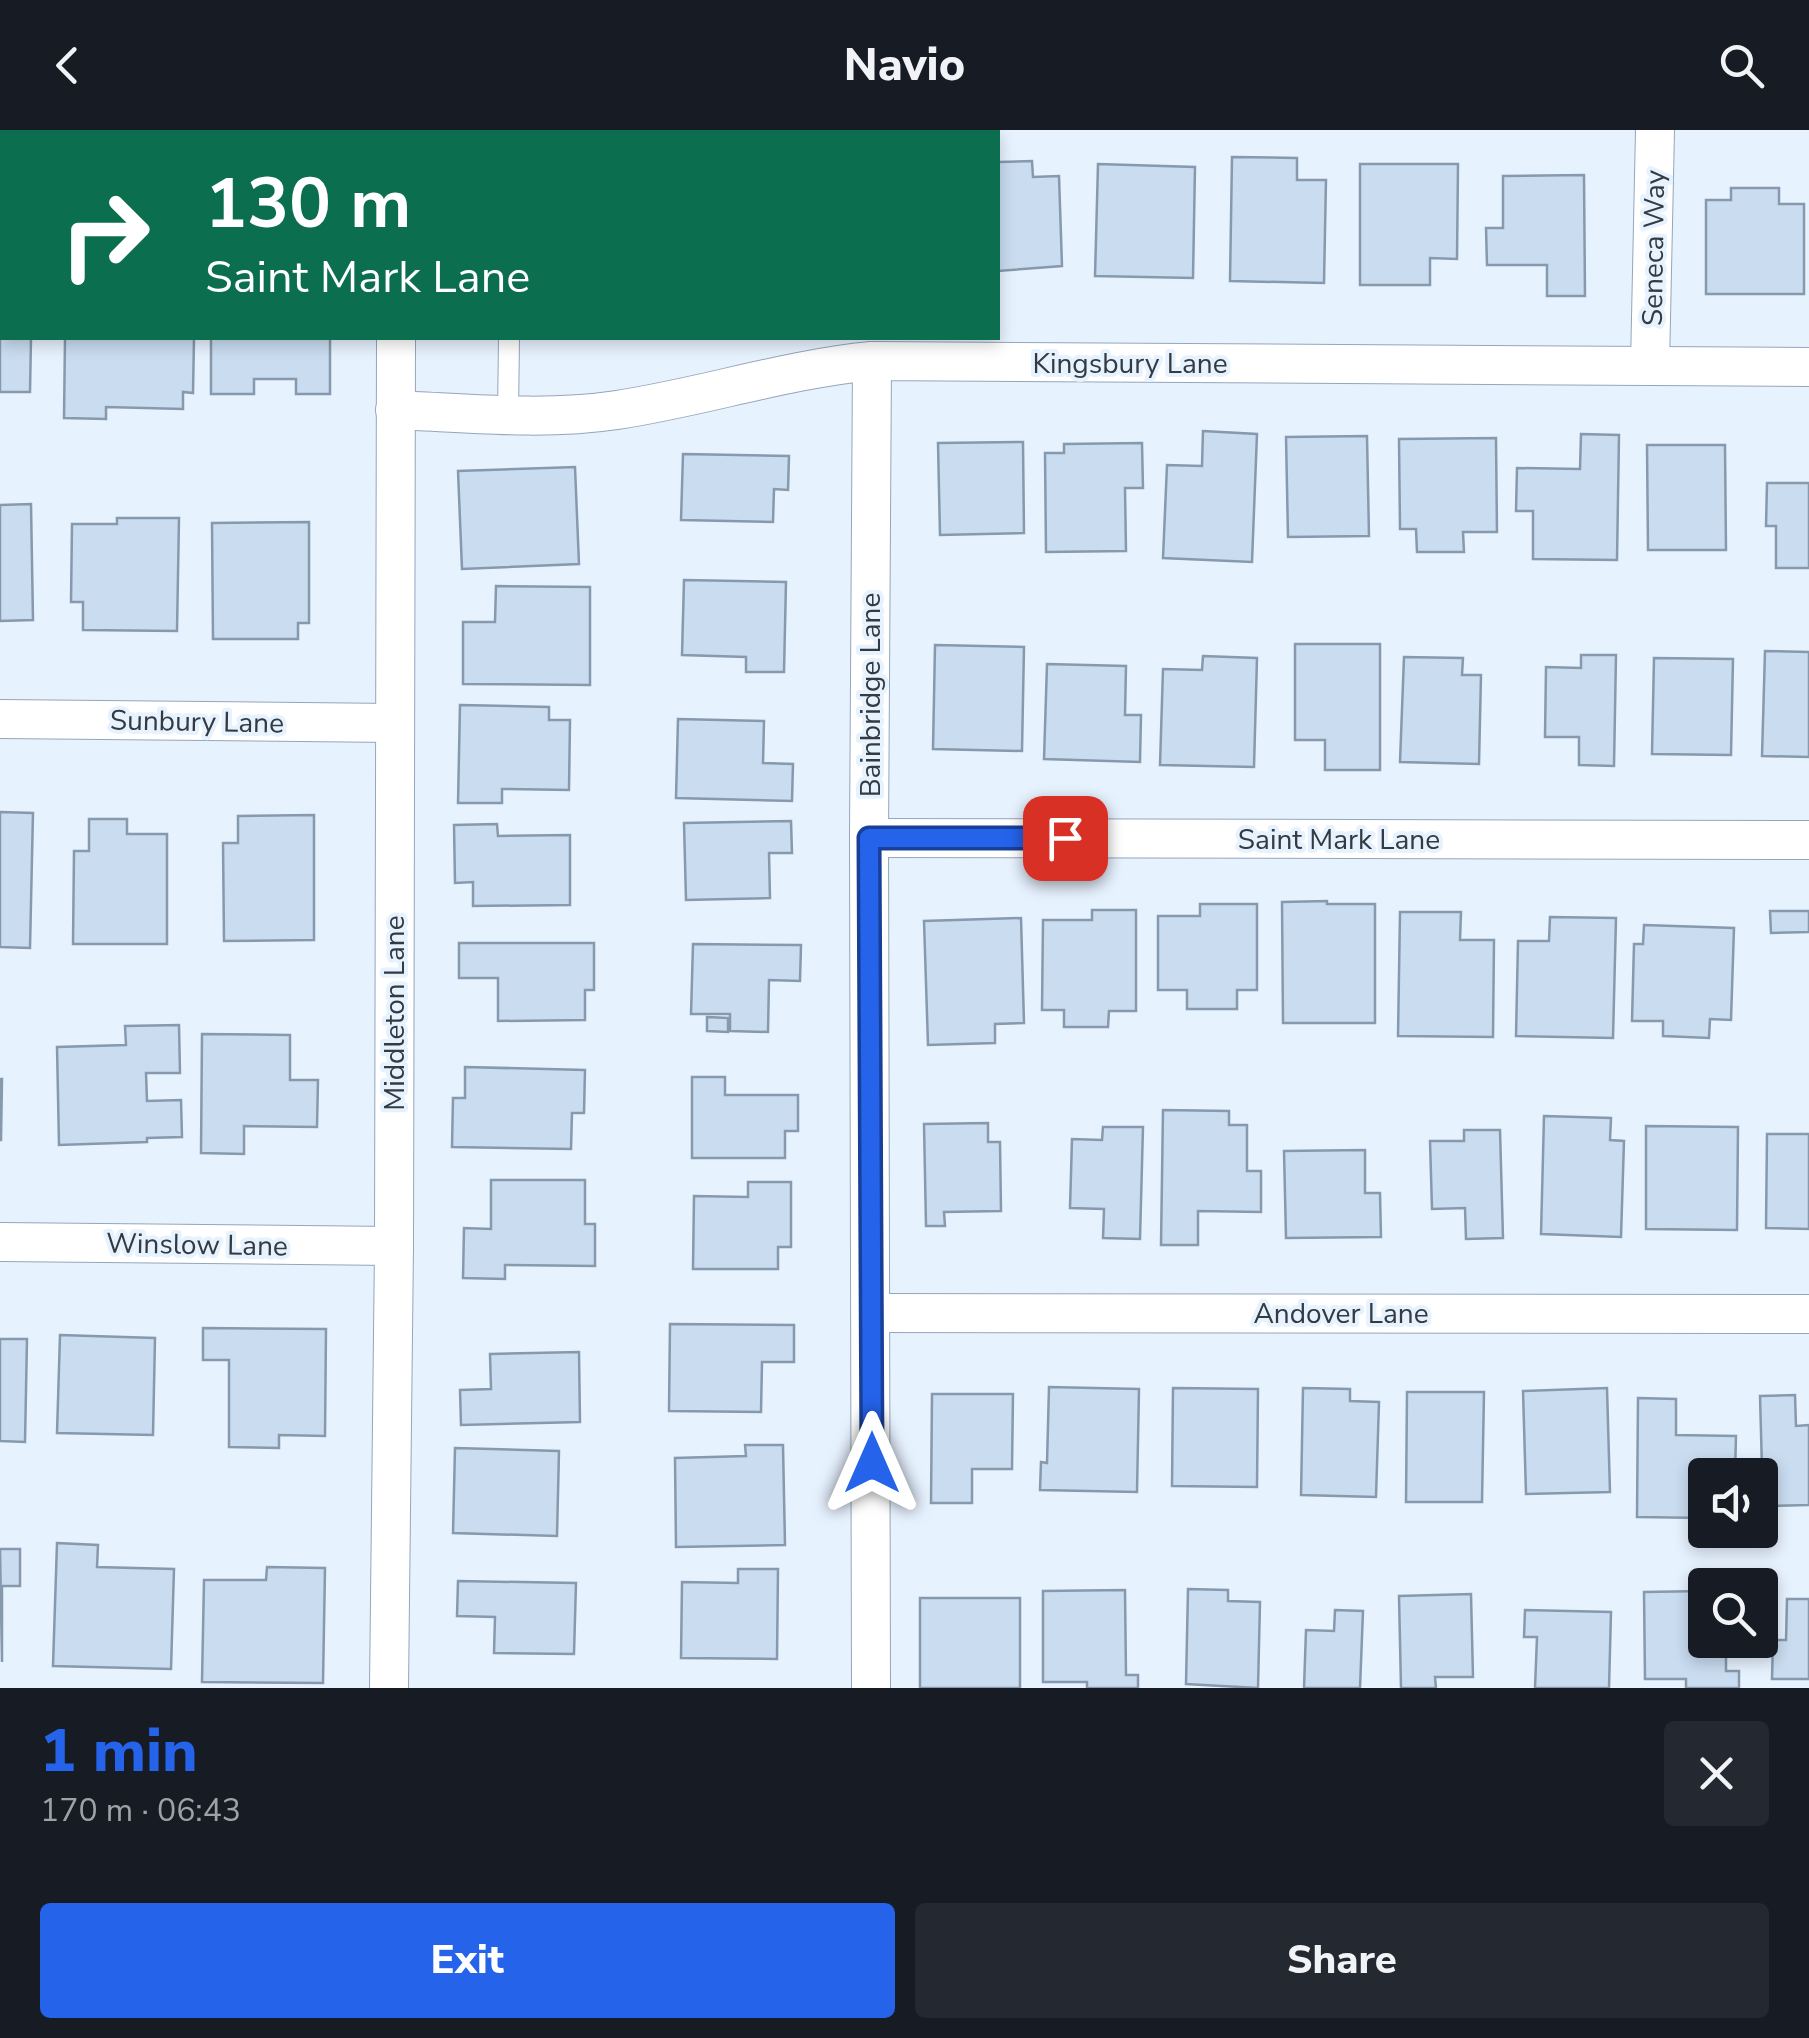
<!DOCTYPE html>
<meta charset="utf-8">
<style>
body{margin:0;font-family:"Nunito Sans",sans-serif;background:#242831;color:#f1f3f6;height:100vh;display:flex;flex-direction:column;font-size:38px;white-space:nowrap}
*{box-sizing:border-box;margin:0}
p{font-size:32px;color:#9ea1a6}
.icon{flex:none;width:55px;height:55px;fill:none;stroke:currentColor;stroke-width:2;stroke-linecap:round;stroke-linejoin:round}
.map{position:relative;height:1558px;overflow:hidden}
.panel{display:flex;flex-direction:column;background:#171b24;flex:1}
.panel>*{flex:none}
.guide{position:absolute;left:0px;top:0px;width:1000px;height:210px;box-shadow:0 5px 15px #0003;background:#0b6e4f;color:#fff;overflow:hidden}
.controls{position:absolute;left:1688px;top:1328px;display:grid;gap:20px}
.controls a{display:grid;place-items:center;width:90px;height:90px;border-radius:10px;background:#171b24;box-shadow:0 5px 15px #0003;font-size:50px}
.pin{position:absolute;display:grid;place-items:center;width:85px;height:85px;color:#fff;margin:-42px;border-radius:20px;box-shadow:0 5px 15px #0006}
.me{position:absolute;width:110px;margin:-55px;rotate:0deg;stroke-linejoin:round;filter:drop-shadow(0 0 8px #0008)}
.turn{display:flex;align-items:center;gap:35px;height:210px;padding:0 40px;font-size:45px}
.turn .icon{width:130px;height:130px;stroke-width:2.5}
.turn b{display:block;font-size:70px;line-height:85px}
.round{display:grid;place-items:center;flex:none;width:105px;height:105px;border-radius:10px;background:#242831}
.head{display:flex;align-items:center;justify-content:space-between;height:170px;padding:0 40px}
h1{font-size:60px;font-weight:800;line-height:75px;color:#2563eb}
.primary-button{display:flex;gap:20px;margin-top:auto;padding:20px 40px}
.primary-button a{flex:1;height:115px;border-radius:10px;background:#2563eb;color:#fff;font-size:40px;font-weight:800;line-height:115px;text-align:center}
.primary-button a+a{background:#242831;color:#f1f3f6}
header{display:flex;justify-content:space-between;align-items:center;height:130px;padding:0 40px;background:#171b24;font-size:45px;font-weight:800}
.map>svg:first-child{display:block}
.building{fill:#c9dcf0;stroke:#8799ac;stroke-width:2.5}
.lines{fill:none;stroke-linecap:round;stroke-linejoin:round}
.service-casing{stroke:#94a6ba;stroke-width:22}
.minor-casing{stroke:#94a6ba;stroke-width:40}
.service{stroke:#fff;stroke-width:20}
.minor{stroke:#fff;stroke-width:38}
.route-casing{stroke:#184099;stroke-width:25}
.route{stroke:#2563eb;stroke-width:18}
.labels{text-anchor:middle;stroke-width:8;stroke-linejoin:round;paint-order:stroke}
.street-label{font-size:28px;fill:#333a42;stroke:#e7f2ff}
</style>
<header><svg class="icon" aria-label="back" viewBox="0 0 24 24"><path d="M15 5l-7 7 7 7"/></svg>Navio<svg class="icon" aria-label="search" viewBox="0 0 24 24"><circle cx="10" cy="10" r="6"/><path d="M15 15l6 6"/></svg></header>
<div class="map">
<svg width="1809" height="1558" viewBox="0 0 1809 1558">
<rect width="100%" height="100%" fill="#e7f2ff"/>
<g class="building">
<path d="M1232,27l65,1v22h29l-2,103 -94,-2z"/>
<path d="M1032,31l1,16 26,-1 3,90 -64,5v-109z"/>
<path d="M1098,34l97,3 -2,111 -98,-2z"/>
<path d="M1360,34h98l-1,95 -27,-1v27h-70z"/>
<path d="M1584,45l1,121h-38v-31h-60l-1,-37h17v-52z"/>
<path d="M1731,58h48v16h25v90h-98v-94h25z"/>
<path d="M0,168l2,40h29l-1,54h-30z"/>
<path d="M65,208h129l-1,55 -10,-1v17l-77,-2v12l-42,-1z"/>
<path d="M211,208h119v56h-34v-15h-42v15h-43z"/>
<path d="M1203,301l54,3 -5,128 -89,-4 4,-93 35,1z"/>
<path d="M1581,304l38,1 -2,125 -84,-1v-48h-17l1,-43 63,1z"/>
<path d="M1367,306l2,100 -81,1 -2,-100z"/>
<path d="M1496,308l1,94h-34l1,20h-47l-1,-23h-16l-1,-90z"/>
<path d="M1023,312l1,91 -84,2 -2,-92z"/>
<path d="M1142,313l1,45h-18l1,63 -80,1 -1,-99h19v-9z"/>
<path d="M1647,315h78l1,105h-78z"/>
<path d="M683,324l106,2 -1,34 -14,-1 -1,33 -92,-2z"/>
<path d="M575,337l4,97 -117,5 -4,-98z"/>
<path d="M1767,353h42v85h-33v-42h-10z"/>
<path d="M31,374l2,116 -33,1v-116z"/>
<path d="M117,388h62l-2,113 -94,-1v-28h-12l1,-78h45z"/>
<path d="M309,392v101h-11v16h-85l-1,-116z"/>
<path d="M684,450l102,2 -2,90h-38v-15l-64,-2z"/>
<path d="M496,456l94,1v98l-127,-1v-62h32z"/>
<path d="M1295,514h85v126h-55v-30h-30z"/>
<path d="M935,515l89,2 -2,104 -89,-2z"/>
<path d="M1765,521l44,1v105l-47,-1z"/>
<path d="M1581,525h35l-2,111 -35,-1v-28h-34l1,-70 35,1z"/>
<path d="M1203,526l54,2 -3,109 -94,-2 3,-96 39,1z"/>
<path d="M1404,527l59,1 -1,17h19l-2,89 -79,-2z"/>
<path d="M1654,528l79,1 -2,96 -79,-1z"/>
<path d="M1047,534l79,2 -1,49h16l-1,47 -96,-3z"/>
<path d="M460,575l89,2v13h21l-1,70 -67,-1v14h-44z"/>
<path d="M678,589l86,2 -1,42 30,1 -1,37 -116,-3z"/>
<path d="M0,682l33,1 -3,135 -30,-1z"/>
<path d="M314,685v125l-90,1 -1,-98h15v-27z"/>
<path d="M89,689h38v15h40v110h-94l1,-93h15z"/>
<path d="M791,691l1,32h-23l1,45 -84,2 -2,-77z"/>
<path d="M497,694l1,12 72,-1v70l-97,1v-24l-18,1 -1,-58z"/>
<path d="M1327,771v3h48v119h-92l-1,-121z"/>
<path d="M1200,774h57v86h-20v19h-50v-19h-29v-74h42z"/>
<path d="M1092,780h44v101h-27l-1,16h-44v-17h-22l1,-90h49z"/>
<path d="M1770,781h39v21l-38,1z"/>
<path d="M1400,782h61l-1,28h34l-1,97 -95,-1z"/>
<path d="M1550,787l66,1 -3,120 -97,-2 2,-95h31z"/>
<path d="M1021,788l3,105 -29,1v19l-67,2 -4,-124z"/>
<path d="M1644,795l90,3 -3,92 -21,-1 -1,19 -46,-2v-15h-31l2,-77h9z"/>
<path d="M459,813h135v47h-9v30l-87,1v-43h-39z"/>
<path d="M693,814l108,1 -1,36 -31,-1 -1,52 -38,-1v-17h-39z"/>
<path d="M707,887l21,1v14l-21,-1z"/>
<path d="M179,895l1,48h-34l1,28 34,-1 1,37 -35,1v4l-88,3 -2,-98 69,-2 -1,-19z"/>
<path d="M202,904l88,1v45h28l-1,47 -73,-1v28l-43,-1z"/>
<path d="M465,937l120,3 -1,43h-12l-1,36 -119,-2 1,-49h12z"/>
<path d="M692,947h33v18h73v36h-13v27h-93z"/>
<path d="M0,949h2l-1,61h-1z"/>
<path d="M1163,980l66,1v14h18v46h14v41l-63,-1v34h-37z"/>
<path d="M1544,986l67,2 -1,22 14,1 -3,96 -80,-3z"/>
<path d="M988,993v19h12l1,69 -57,1 1,14h-19l-2,-102z"/>
<path d="M1646,996l92,1 -1,103 -91,-1z"/>
<path d="M1103,997h40l-3,112 -37,-1 1,-29 -34,-1 2,-69 30,1z"/>
<path d="M1464,1000h36l3,108 -37,1 -1,-31 -33,1 -2,-68h34z"/>
<path d="M1767,1004h42v95l-43,-1z"/>
<path d="M1365,1020v43h15l1,44 -95,1 -2,-87z"/>
<path d="M491,1050h94v44h10v42l-90,-1v14l-42,-1 1,-50 27,1z"/>
<path d="M748,1052h43v65h-13v22h-85l1,-73 54,1z"/>
<path d="M670,1194l124,1v37h-32l-1,50 -92,-1z"/>
<path d="M203,1198l123,1 -1,107 -46,-1v13l-50,-1v-87h-26z"/>
<path d="M60,1205l95,3 -2,97 -96,-2z"/>
<path d="M0,1209h27l-2,103 -25,-1z"/>
<path d="M579,1222l1,70 -119,3 -1,-35 31,-1 -1,-35z"/>
<path d="M1049,1257l90,2 -2,103 -97,-2 1,-28 6,1z"/>
<path d="M1173,1258l85,1 -1,98 -85,-1z"/>
<path d="M1303,1258l47,1v12l29,1 -3,95 -75,-2z"/>
<path d="M1607,1258l3,104 -84,2 -3,-103z"/>
<path d="M1407,1262h77l-2,110h-76z"/>
<path d="M932,1264h81l-1,75h-40v34h-41z"/>
<path d="M1795,1265l1,31 13,-1v80l-46,1 -3,-110z"/>
<path d="M1638,1268l38,1v36l60,1 -1,39h-30v43l-68,-1z"/>
<path d="M745,1315h38l2,100 -109,2 -1,-89 71,-2z"/>
<path d="M455,1318l104,3 -2,85 -104,-3z"/>
<path d="M57,1413l41,2 -1,22 77,2 -3,100 -118,-3z"/>
<path d="M0,1419h20v37h-18v76z"/>
<path d="M267,1437l58,1 -2,115 -121,-1 2,-102h62z"/>
<path d="M738,1439h40l-1,90 -96,-1 1,-76 56,1z"/>
<path d="M458,1451l118,2 -2,71 -80,-1 1,-36 -38,-1z"/>
<path d="M1188,1459l40,1v11l32,1 -2,86 -72,-4z"/>
<path d="M1125,1460l1,85h12v13h-51v-6h-44v-91z"/>
<path d="M1705,1461v49h21v31h13v17h-53v-9h-41l-1,-87z"/>
<path d="M1471,1464l2,83h-38l1,11h-35l-2,-92z"/>
<rect x="920" y="1468" width="100" height="90"/>
<path d="M1787,1469h22v80h-37l1,-39h13z"/>
<path d="M1335,1480l28,1 -3,77h-56l2,-58 28,1z"/>
<path d="M1525,1480l86,2 -2,76h-74l2,-51h-13z"/>
</g>
<g class="lines">
<g class="service-casing">
<path id="service" d="M508,285l1,-77"/>
</g>
<g class="minor-casing">
<g id="minor">
<path d="M0,71l2,1"/>
<path d="M1650,235l5,-235"/>
<path d="M395,280c73,3 149,11 222,0 86,-13 169,-41 255,-49l937,6"/>
<path d="M0,589l394,4"/>
<path d="M869,708l940,2"/>
<path d="M0,1112l394,4"/>
<path d="M872,1183l937,1"/>
<path d="M389,1558l5,-442 2,-908"/>
<path d="M871,1558l-2,-850 3,-477"/>
</g>
</g>
<use href="#service" class="service"/>
<use href="#minor" class="minor"/>
</g>
<g class="lines">
<g class="route-casing">
<path id="route" d="M872,1333l-3,-625h196"/>
</g>
<use href="#route" class="route"/>
</g>
<g class="labels">
<g class="street-label">
<text transform="translate(1653 118) rotate(-89)" y="10">Seneca Way</text>
<text x="1130" y="243">Kingsbury Lane</text>
<text transform="translate(870 565) rotate(-90)" y="10">Bainbridge Lane</text>
<text transform="translate(197 591) rotate(1)" y="10">Sunbury Lane</text>
<text x="1339" y="719">Saint Mark Lane</text>
<text transform="translate(394 883) rotate(-90)" y="10">Middleton Lane</text>
<text transform="translate(197 1114) rotate(1)" y="10">Winslow Lane</text>
<text x="1341" y="1193">Andover Lane</text>
</g>
</g>
</svg>
<div class="controls">
<a><svg class="icon" aria-label="sound" viewBox="0 0 24 24"><path d="M4 9h4l5-4v14l-5-4H4zM17 9q2 3 0 6"/></svg></a>
<a><svg class="icon" aria-label="search" viewBox="0 0 24 24"><circle cx="10" cy="10" r="6"/><path d="M15 15l6 6"/></svg></a>
</div>
<div class="pin" style="left:1065px;top:708px;background:#d93025"><svg class="icon" aria-label="arrive" viewBox="0 0 24 24"><path d="M6 21V4h12l-3 4 3 4H6"/></svg></div>
<svg class="me" style="left:872px;top:1333px" viewBox="-20 -20 40 40"><path d="M0-17L14 15 0 8-14 15z" fill="#2563eb" stroke="#fff" stroke-width="4"/></svg>
<div class="guide">
<div class="turn"><svg class="icon" aria-label="right" viewBox="0 0 24 24"><path d="M7 20v-9h11M14 6l5 5-5 5"/></svg><div><b>130 m</b>Saint Mark Lane</div></div>
</div>
</div>
<section class="panel">
<div class="head"><div><h1>1 min</h1><p>170 m · 06:43</p></div><a class="round"><svg class="icon" aria-label="close" viewBox="0 0 24 24"><path d="M6 6l12 12M18 6L6 18"/></svg></a></div>
<div class="primary-button"><a>Exit</a><a>Share</a></div>
</section>
